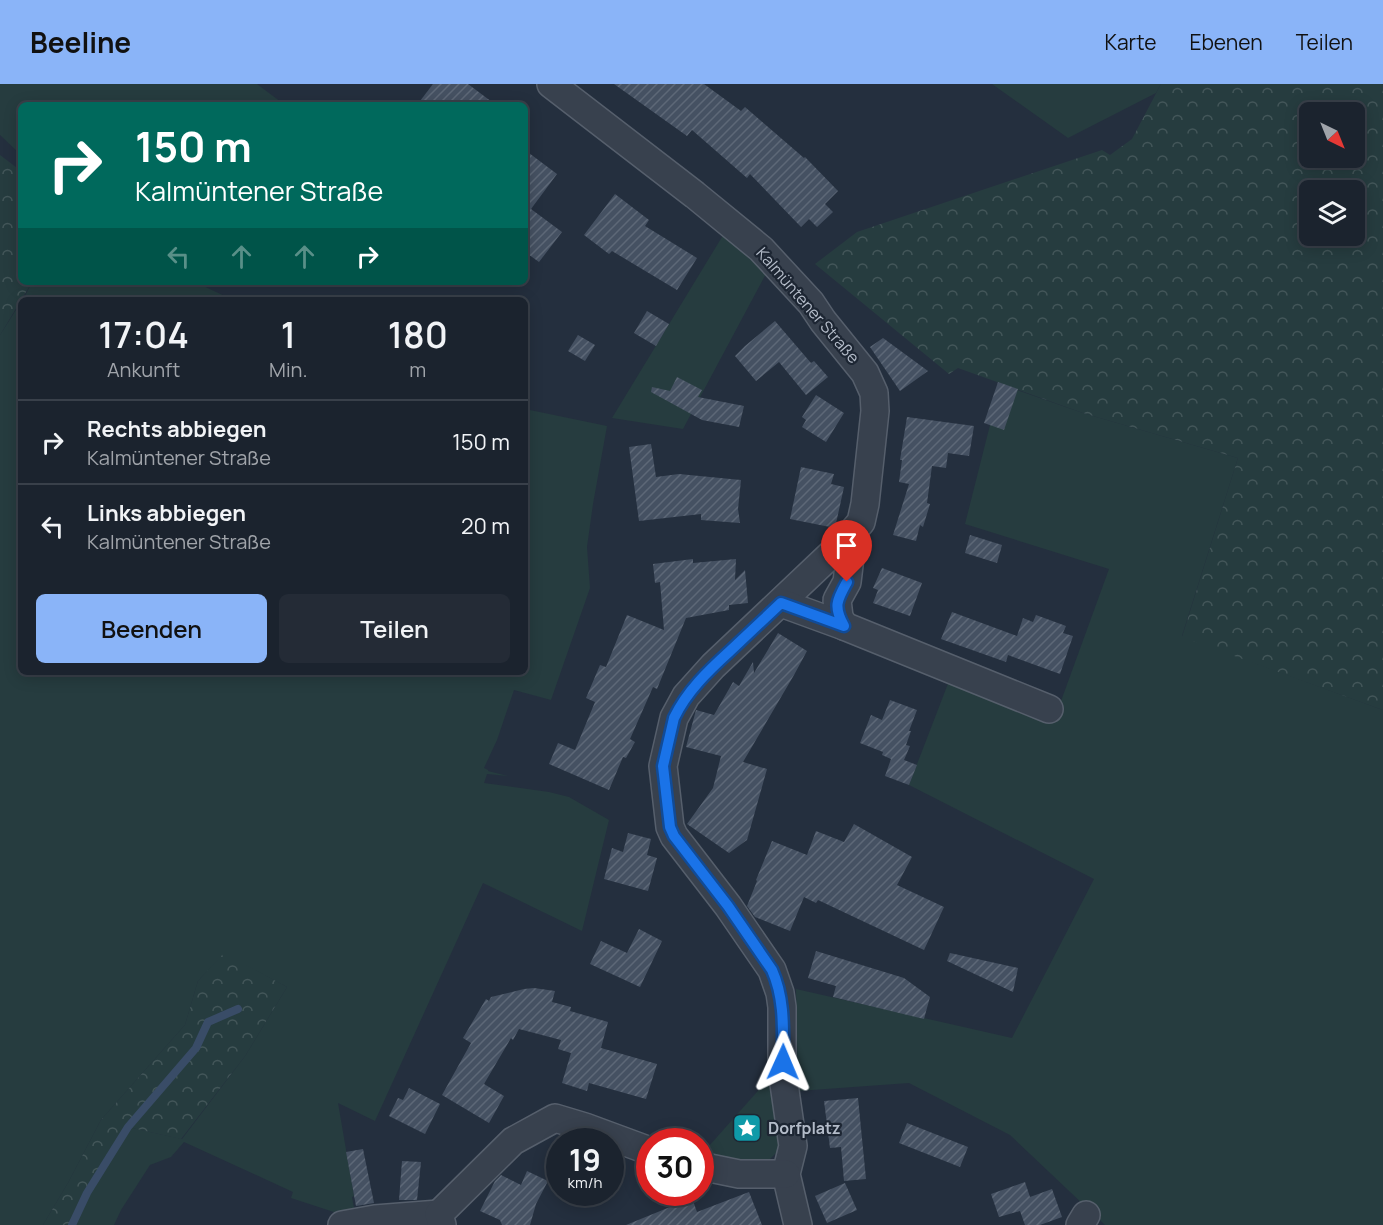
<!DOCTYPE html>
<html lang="de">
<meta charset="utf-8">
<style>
body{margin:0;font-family:Manrope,sans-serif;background:#242b36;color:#f1f3f6;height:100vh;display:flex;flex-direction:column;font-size:22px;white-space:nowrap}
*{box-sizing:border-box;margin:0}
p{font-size:20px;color:#a0a4aa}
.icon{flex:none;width:33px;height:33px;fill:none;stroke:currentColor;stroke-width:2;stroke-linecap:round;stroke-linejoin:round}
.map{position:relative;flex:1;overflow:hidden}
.details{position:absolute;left:18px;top:213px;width:510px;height:378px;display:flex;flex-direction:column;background:#1b232e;border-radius:9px;box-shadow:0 3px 15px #0003,0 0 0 2px #39404a}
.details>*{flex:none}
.guide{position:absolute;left:18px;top:18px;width:510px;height:183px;border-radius:9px;box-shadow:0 3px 15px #0003,0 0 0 2px #39404a;background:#00695c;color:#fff;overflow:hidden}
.needle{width:39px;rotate:137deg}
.buttons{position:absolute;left:1299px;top:18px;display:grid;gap:12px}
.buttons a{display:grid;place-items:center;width:66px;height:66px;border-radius:9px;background:#1b232e;box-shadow:0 3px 15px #0003,0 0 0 2px #39404a;font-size:30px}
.speed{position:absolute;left:546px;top:1044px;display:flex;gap:12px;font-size:30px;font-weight:700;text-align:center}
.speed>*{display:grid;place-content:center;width:78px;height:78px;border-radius:50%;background:#1b232e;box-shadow:0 3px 15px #0003,0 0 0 2px #39404a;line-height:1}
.speed small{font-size:15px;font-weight:400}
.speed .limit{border:9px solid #d22;background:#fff;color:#111}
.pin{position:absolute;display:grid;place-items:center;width:51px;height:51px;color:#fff;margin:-62px -26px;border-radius:50% 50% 50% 0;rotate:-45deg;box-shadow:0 0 6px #0007}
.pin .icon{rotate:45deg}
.me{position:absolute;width:66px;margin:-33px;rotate:1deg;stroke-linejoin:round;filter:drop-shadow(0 0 4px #0008)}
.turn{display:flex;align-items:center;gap:21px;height:126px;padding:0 18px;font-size:27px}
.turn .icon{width:78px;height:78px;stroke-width:2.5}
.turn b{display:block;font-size:42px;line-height:51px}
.lanes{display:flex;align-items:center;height:57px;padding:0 18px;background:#0003;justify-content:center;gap:30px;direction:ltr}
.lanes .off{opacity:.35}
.eta{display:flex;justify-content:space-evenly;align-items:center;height:102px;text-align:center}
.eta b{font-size:36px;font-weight:600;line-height:42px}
.cta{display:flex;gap:12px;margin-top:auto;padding:12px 18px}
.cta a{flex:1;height:69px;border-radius:9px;background:#8ab4f8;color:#111;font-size:24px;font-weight:600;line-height:69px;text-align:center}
.cta a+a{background:#242b36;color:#f1f3f6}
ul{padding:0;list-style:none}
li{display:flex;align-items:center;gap:18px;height:84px;padding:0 18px;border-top:2px solid #39404a}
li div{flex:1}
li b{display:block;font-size:22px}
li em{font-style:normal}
header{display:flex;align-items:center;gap:36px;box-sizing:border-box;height:84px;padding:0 30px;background:#8ab4f8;color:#111}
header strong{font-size:28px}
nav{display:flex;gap:33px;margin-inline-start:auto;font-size:21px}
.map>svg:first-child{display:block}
.green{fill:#263c3f}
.forest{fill:url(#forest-crowns);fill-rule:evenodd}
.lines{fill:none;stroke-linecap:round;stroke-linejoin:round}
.stream{stroke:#394c67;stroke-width:8}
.building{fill:url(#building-hatch)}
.minor-casing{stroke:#565f6c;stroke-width:30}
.minor{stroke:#38414e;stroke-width:27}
.route-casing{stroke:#114b97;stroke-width:15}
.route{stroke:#1a73e8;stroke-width:10}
.labels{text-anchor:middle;stroke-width:4.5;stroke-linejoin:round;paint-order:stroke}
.street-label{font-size:16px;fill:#b4bcc9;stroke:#1d2633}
.poi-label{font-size:16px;font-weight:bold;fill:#b4bcc9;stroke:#1d2633;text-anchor:start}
</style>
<header>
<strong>Beeline</strong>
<nav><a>Karte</a><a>Ebenen</a><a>Teilen</a></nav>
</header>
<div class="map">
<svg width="1383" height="1141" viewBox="0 0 1383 1141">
<defs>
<pattern id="forest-crowns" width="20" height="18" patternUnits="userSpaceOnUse" patternTransform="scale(1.5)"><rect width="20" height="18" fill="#263c3f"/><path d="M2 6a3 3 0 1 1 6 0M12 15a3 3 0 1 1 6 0" fill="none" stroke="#435659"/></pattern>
<pattern id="building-hatch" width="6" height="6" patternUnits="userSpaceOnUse" patternTransform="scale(1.5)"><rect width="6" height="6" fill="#455162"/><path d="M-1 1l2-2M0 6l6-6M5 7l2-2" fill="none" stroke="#5d6877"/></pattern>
</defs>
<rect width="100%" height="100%" fill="#242f3e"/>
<g class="green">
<path d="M0,0h257l28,21h-264v50l-21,-20z"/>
<path d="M992,0h169l-5,9 -88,45z"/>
<path d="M725,148l43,38 -85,159 -71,-11z"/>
<path d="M32,198h163l38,18h-210z"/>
<path d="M21,218v370h504v-263l82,17 -14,78 -6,43 3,41 -39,112 -37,-10 -17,50 -13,28 4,2v1l20,5 -21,-2 -3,9 65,9 20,5 40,23 -27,111 -99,-48 -108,238 -37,-18 16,93 -2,1 3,16 -9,3 -55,-18 2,-6 -109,-50 -13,15 -21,8 -29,45 -7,15h-42l15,-32 41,-66 54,12 63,-83 42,-69 -63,-33 -26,27 -13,44 -84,95 -33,63 -25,42h-43v-890z"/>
<path d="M1017,306l66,23 155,45 -56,178 201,74v515h-278l-95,-90 -101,-52 -111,8 -2,-102 216,49 82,-159 -185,-94 40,-104 104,42 56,-154 -144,-45 25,-99z"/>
<path d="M772,991l8,71 -2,5 -8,8 -10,5 -59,-9z"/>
</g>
<g class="forest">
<path d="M1161,0h222v626l-201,-73 56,-179 -155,-45 -125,-45 -9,6 -134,-110 42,-32 245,-82 8,5 22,-16zM1310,28h44v46h-44zM1310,106h44v46h-44z"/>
<path d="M0,71l21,16v111h11l-32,53z"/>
<path d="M224,869l63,34 -42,69 -64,83 -53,-12 -41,66 -15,32h-29l25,-42 33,-63 84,-95 13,-44z"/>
</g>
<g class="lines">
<path class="stream" d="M72,1141l15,-32 41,-66 68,-79 12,-26 30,-13"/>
</g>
<g class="building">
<path d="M433,0h35l28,21h-79z"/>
<path d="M614,0h90l37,27 4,-4 59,51 1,-1 33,34 -13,13 8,8 -16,15 -8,-8 -8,8 -51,-53 -3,4 -55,-48 -5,6z"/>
<path d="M525,66l32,24 -26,35 31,23 -23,30 -14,-10z"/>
<path d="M615,110l34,26 -4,6 52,32 -20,32 -65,-39 -3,3 -25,-19z"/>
<path d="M647,227l22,13 -13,22 -22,-13z"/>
<path d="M775,237l36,42 3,-2 14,16 -22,18 -27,-33 -23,19 -21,-25 10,-10z"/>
<path d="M578,251l17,10 -10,16 -17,-10z"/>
<path d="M883,254l45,33 -28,20 -30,-44z"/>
<path d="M677,293l25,13 -4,7 46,9 -5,21 -37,-7 -51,-28 1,-5 18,4z"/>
<path d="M998,298l20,7 -14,41 -20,-7z"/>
<path d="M816,311l28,18 -18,29 -24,-15 4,-7 -4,-3z"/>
<path d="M907,333l67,9 -5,30 -21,-3 -2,15 -14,-2 -5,37 3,1 -7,23 -3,-2 -4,16 -23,-6 16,-51 -10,-2 3,-22h-2z"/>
<path d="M651,360l5,33 23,-3 62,6 -3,29 2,14 -39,-3v-6l-62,7 -10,-74z"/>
<path d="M801,383l33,7 -3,10 13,3 -9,41 -45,-9z"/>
<path d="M970,451l32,10 -5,18 -32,-10z"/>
<path d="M693,475v4l43,-4 -1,21 10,-10 3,33 -19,2v5l-43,8 -29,71 -4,-2 -23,52 5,3 -9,16 -3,-1 -14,33 -60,-26 9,-21 17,7 20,-48 -9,-4 14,-33 6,2 21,-52 37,15 -4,-48 -5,1 -2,-19z"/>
<path d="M882,484l40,15 -12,33 -37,-13 5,-13 -5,-2z"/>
<path d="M952,528l65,24 6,-18 10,4 3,-7 30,11 -3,7 10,3 -13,38 -52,-19 -2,7 -65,-23z"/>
<path d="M778,549l29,18 -13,24 -51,87 24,7 -20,71 -18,13 -42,-29 26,-36 8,-32 -35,-9 10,-37 18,5 19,-33 6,4 14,-24 1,11z"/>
<path d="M890,616l27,10 -8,21h2l-5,14 4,1 -6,14 13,5 -8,20 -24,-9 6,-17 -9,-4 1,-3 -23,-9 11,-28 11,5z"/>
<path d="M854,740l58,33 -15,28 47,22 -20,43 -106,-50 -2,3 -12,-6 -14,34 -35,-14 -8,-11 10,-25 -1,-1 16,-39 35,14 9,-24 28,11z"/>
<path d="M628,749l23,6 -4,16 10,3 -9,33 -44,-12 8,-31 11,4z"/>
<path d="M639,845l23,12 -22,46 -50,-23 11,-23 26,12z"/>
<path d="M816,867l88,27 26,19 -6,22 -91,-22 3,-11 -28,-8z"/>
<path d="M950,869l68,15 -5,24 -66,-31z"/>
<path d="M534,904l21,3 -3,11 19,5 -1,4 38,11 -7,26 56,16 -11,35 -57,-16 -2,8 -25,-8 9,-30 -13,-4 3,-9 -42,-11 -6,11 -2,-2 -27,46 20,12 -15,27 -47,-28 29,-52 -8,-5 23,-39 3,2 2,-4 33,-8z"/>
<path d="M409,1004l31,16 -15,30 -36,-18 9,-18 5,2z"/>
<path d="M858,1014l8,81 -22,2 -3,-34 -11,1 -6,-47z"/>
<path d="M907,1039l61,24 -8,20 -61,-24z"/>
<path d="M363,1065l11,54 -18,3 -10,-54z"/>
<path d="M402,1077l19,1 -4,38h-18z"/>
<path d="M527,1087l21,10 -12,23 -6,21h-28l-2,-5 -20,-9 15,-30 6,-6 20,10z"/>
<path d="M1025,1098l5,15 22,-8 10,28 -22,8h-15l-5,-14 -21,6 -8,-23z"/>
<path d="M845,1099l12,27 -30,13 -12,-27z"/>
<path d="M749,1108l13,33h-136l66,-27 5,14z"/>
</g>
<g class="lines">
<g class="minor-casing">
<g id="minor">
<path d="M551,0l144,111 66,54 50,54 12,18 42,52 9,20 1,18 -10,93 -4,18 -18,21 -130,123 -27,30 -12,22 -11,48 7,61 4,9 54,70 44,64 8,23 2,14v63l11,76 -7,28 12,51"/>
<path d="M843,459l7,14 -3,25 -10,18 2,17 5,9"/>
<path d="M781,519l63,23 205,83"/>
<path d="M700,1082l39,8h47"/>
<path d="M342,1141l33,-6 64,-5"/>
<path d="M442,1141l-3,-11 74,-73 42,-23 30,9 65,24"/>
<path d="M1080,1141l6,-10"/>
</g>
</g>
<use href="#minor" class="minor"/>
</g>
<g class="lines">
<g class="route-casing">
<path id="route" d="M783,978c0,-32 2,-63 -11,-92l-44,-64 -54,-70 -4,-9 -7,-61 11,-48c13,-27 34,-47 56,-67 17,-16 34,-32 51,-48l63,23c-11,-20 -7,-26 3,-44"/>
</g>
<use href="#route" class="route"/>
</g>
<defs>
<g id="sight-square" transform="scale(1.5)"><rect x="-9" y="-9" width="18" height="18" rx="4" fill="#0f9aa8" stroke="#1d2633"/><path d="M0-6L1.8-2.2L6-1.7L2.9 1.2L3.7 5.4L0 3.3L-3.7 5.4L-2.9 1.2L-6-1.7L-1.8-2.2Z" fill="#fff"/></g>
</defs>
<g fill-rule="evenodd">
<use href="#sight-square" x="747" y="1044"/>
</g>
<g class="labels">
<g class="street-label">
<text transform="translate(808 221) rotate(49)" y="6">Kalmüntener Straße</text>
</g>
<g class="poi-label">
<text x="768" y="1050">Dorfplatz</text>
</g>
</g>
</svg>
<div class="buttons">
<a><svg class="needle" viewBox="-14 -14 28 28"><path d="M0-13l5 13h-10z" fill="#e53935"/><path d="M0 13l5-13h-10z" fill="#a0a4aa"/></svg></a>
<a><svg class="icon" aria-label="layers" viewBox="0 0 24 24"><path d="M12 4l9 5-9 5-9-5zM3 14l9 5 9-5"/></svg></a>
</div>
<div class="speed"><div>19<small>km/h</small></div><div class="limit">30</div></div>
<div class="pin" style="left:847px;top:498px;background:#d93025"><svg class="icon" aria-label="arrive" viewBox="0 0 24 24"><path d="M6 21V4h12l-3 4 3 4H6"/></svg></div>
<svg class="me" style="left:783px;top:978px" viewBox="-20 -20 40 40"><path d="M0-17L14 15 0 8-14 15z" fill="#1a73e8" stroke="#fff" stroke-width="4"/></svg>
<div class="guide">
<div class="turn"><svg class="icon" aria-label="right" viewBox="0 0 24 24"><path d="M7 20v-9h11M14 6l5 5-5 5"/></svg><div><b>150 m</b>Kalmüntener Straße</div></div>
<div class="lanes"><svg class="icon off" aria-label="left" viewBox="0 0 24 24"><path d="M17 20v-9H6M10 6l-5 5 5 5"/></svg><svg class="icon off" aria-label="ahead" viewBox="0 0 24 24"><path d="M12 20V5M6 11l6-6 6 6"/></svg><svg class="icon off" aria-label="ahead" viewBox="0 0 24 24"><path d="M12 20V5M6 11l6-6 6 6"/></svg><svg class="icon" aria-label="right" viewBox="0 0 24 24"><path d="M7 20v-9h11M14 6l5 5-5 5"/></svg></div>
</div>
<section class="details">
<div class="eta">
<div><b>17:04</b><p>Ankunft</p></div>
<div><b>1</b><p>Min.</p></div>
<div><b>180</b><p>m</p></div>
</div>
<ul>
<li><svg class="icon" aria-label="right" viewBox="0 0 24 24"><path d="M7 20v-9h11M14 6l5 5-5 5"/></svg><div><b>Rechts abbiegen</b><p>Kalmüntener Straße</p></div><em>150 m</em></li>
<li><svg class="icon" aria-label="left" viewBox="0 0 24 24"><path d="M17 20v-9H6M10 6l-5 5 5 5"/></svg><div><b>Links abbiegen</b><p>Kalmüntener Straße</p></div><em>20 m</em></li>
</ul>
<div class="cta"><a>Beenden</a><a>Teilen</a></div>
</section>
</div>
